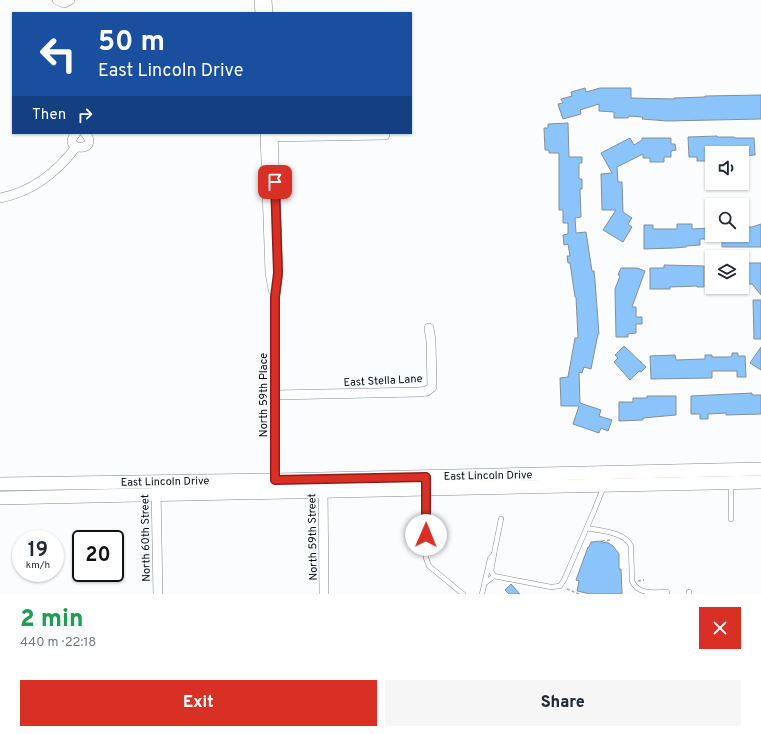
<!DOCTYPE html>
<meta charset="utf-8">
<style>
body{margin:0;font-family:Overpass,sans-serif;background:#f6f6f7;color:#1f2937;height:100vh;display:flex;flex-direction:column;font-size:15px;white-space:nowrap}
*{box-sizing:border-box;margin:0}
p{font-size:13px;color:#747a83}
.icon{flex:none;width:22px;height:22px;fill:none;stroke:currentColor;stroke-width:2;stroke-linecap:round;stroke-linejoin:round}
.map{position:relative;height:594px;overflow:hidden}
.panel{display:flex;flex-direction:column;background:#fff;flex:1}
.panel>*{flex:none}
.banner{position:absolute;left:12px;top:12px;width:400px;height:122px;border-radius:0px;box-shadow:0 1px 3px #0004;background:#1a4fa0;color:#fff;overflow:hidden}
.tools{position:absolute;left:705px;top:146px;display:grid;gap:8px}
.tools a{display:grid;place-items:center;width:44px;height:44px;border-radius:0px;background:#fff;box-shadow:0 1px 3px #0004;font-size:20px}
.speed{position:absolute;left:12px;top:530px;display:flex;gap:8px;font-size:20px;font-weight:700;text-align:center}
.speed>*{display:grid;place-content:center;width:52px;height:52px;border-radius:50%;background:#fff;box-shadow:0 1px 3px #0004;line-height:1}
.speed small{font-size:10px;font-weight:400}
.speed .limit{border:2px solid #111;border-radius:6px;background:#fff;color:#111}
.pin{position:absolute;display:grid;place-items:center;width:34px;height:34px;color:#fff;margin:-17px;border-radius:8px;box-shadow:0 2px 6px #0006}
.me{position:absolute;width:44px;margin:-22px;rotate:1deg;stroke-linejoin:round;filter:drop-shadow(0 0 3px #0008)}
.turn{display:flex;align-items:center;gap:14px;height:84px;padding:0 20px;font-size:18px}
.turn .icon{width:52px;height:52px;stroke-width:2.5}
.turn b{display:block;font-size:28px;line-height:34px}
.then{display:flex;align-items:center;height:38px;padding:0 20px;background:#0003;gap:8px;font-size:15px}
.round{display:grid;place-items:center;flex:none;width:42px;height:42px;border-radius:0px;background:#f6f6f7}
.overview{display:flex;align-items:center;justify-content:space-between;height:68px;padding:0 20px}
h1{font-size:24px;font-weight:800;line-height:30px;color:#1e9e55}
.cta{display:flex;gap:8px;margin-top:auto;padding:8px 20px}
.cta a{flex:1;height:46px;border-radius:0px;background:#d93025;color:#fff;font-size:16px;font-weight:800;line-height:46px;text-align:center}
.cta a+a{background:#f6f6f7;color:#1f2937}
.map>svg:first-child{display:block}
.building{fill:#8ac4fb;stroke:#868f98}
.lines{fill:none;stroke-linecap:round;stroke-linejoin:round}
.service-casing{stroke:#828b94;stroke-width:5.5}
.minor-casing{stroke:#828b94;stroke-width:10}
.secondary-casing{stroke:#828b94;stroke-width:14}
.path{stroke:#a1a4a6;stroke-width:1.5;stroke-dasharray:3 2;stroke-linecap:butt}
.service{stroke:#fff;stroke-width:4.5}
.minor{stroke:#fff;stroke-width:9}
.secondary{stroke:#fff;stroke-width:13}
.route-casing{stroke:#8d1f18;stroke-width:10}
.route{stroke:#d93025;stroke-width:7}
.labels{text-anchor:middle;stroke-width:3.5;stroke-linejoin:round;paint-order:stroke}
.street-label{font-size:11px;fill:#0b0f12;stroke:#fafcfe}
</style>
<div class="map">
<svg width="761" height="594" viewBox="0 0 761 594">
<rect width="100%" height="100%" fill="#fafcfe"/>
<g class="building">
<path d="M585,88l1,4 14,-4h31v10l43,1v-1l31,-1v-1l56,-1v24l-94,2 -25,-2 1,-2 -14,-1 -1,2h-14v-6l-15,-1v-7l-19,6 1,4 -18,5 -5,-15 5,-1 -2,-4 11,-3 -1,-4z"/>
<path d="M568,123l1,34h13v6h-3v16h3v10h-2l1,28 -6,1 1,15 10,-1 6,39h2l1,10 4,53h-1l-7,35 -7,-2 -2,6 -3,-1 1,31 21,7 -2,6 13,4 -4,11 -7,-3 -2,5 -26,-9 6,-18h-18l-1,-28 8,-1 7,-39h3l-2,-41h-1l-5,-34h-2l-1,-7h3l-2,-12 -4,1 -1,-10 5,-1v-11h-5v-13h-4v-57h-10v-3h-4l-1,-22h4v-4z"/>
<path d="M717,136v1h17v1h20l1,17 -13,1v-3h-30v4h-5v4h-10v-4h-8l-1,-20z"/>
<path d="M630,138l4,7 8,-5v-2h29v6h4l1,6 -5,1v6h-7v5h-14v-4h-7v-4l-26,13 1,15h4l1,30 9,6 -4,6 4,3 -9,15 -20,-12 13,-20h-14l-1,-36 11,-1 -11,-20z"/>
<path d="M677,224h15v5l19,-1 1,11h-12v6l-14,1v1l-12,1 -30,1v-24h9v4h24z"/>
<path d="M761,224v23h-39v-12h20v-8h10z"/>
<path d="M747,263h14v32l-9,-11h-10v-20h5z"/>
<path d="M664,265l40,1v21h-7v-1l-27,1v2h-20v-21h14z"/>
<path d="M621,268h16l8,3 -13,36h4v10h6v7h-6v9l-8,1v3h-12l-1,-48 5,-13 -2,-1z"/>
<path d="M753,300h8v39h-7z"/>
<path d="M624,346l22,21 -5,5 -2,-1 -9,9 -16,-18 4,-4 -3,-3z"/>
<path d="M761,347v23l-11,-7z"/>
<path d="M732,353h6v3h7l1,21h-9v-6h-25v7l-61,1 -1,-23 25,-1 1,5 29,-1v-4h7v2h18l2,-1z"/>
<path d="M752,393v2h9v19l-35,1v-2l-18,1v5h-8v-5h-9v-18z"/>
<path d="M647,396h29v19l-33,3v2l-24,1v-19h14v-4h14z"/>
<path d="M602,541v2l5,-1 6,4 6,8v15h2l1,25h-32l-13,-3 2,-10 -3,-1 12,-33h1l2,-5z"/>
<path d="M511,584l9,10h-11l-4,-4z"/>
</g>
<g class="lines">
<g class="service-casing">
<g id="service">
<path d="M731,485v34"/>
<path d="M426,491v67l3,8 34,28"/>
<path d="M587,528c14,3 38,4 44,18l1,35c5,13 21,12 35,11"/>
<path d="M494,554l7,-35"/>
<path d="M485,583l9,-7 57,11 9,-1 4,-6 30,-69 8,-20v-5"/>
<path d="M689,592v2"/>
<path d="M482,594l8,-35 4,-5 -3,17 3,5"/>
</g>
</g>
<g class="minor-casing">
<g id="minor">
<path d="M57,0l7,3 6,-3"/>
<path d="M259,0l1,13"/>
<path d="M267,0l1,13"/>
<path d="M76,133c-17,19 26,19 9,0"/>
<path d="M265,133l5,140 3,17"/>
<path d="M273,133l5,140 -3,24v188"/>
<path d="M268,137l117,-2"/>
<path d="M0,198c32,-6 57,-26 76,-51"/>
<path d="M276,395l143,-3 8,-1 5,-4 -1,-46 -2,-13"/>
<path d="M323,485l1,109"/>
<path d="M156,489l2,105"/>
</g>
</g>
<g class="secondary-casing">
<g id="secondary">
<path d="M0,484l275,-4 486,-11"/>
<path d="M0,498l761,-16"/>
</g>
</g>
<g class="path">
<path d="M602,541l8,-1 1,-2"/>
<path d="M638,581l6,-1"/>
<path d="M567,589l12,5"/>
</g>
<use href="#service" class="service"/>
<use href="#minor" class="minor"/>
<use href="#secondary" class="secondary"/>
</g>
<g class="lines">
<g class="route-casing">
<path id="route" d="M275,182l3,91 -3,24v183l151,-3v58"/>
</g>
<use href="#route" class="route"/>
</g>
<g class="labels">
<g class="street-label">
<text transform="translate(383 380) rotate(-3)" y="4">East Stella Lane</text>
<text transform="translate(263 395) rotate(-90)" y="4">North 59th Place</text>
<text transform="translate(488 475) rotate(-1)" y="4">East Lincoln Drive</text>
<text transform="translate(165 481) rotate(-1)" y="4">East Lincoln Drive</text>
<text transform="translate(312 537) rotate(-91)" y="4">North 59th Street</text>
<text transform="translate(145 538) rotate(-91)" y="4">North 60th Street</text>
</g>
</g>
</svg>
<div class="tools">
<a><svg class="icon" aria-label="sound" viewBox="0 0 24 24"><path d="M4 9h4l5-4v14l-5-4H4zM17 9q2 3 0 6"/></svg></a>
<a><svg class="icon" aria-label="search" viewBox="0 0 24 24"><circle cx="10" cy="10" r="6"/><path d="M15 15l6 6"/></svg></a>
<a><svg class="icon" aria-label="layers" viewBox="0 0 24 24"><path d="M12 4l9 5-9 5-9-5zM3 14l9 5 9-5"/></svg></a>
</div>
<div class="speed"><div>19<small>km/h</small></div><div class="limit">20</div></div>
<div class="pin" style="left:275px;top:182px;background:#d93025"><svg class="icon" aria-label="arrive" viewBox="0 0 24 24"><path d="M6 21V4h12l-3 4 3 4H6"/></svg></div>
<svg class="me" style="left:426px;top:535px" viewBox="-20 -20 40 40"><circle r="19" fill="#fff"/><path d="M0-13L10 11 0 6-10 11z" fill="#d93025"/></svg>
<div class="banner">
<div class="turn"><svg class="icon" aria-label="left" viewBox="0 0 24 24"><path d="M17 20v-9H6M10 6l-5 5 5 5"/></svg><div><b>50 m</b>East Lincoln Drive</div></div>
<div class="then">Then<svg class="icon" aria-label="right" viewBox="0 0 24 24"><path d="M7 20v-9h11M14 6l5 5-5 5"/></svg></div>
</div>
</div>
<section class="panel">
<div class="overview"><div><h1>2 min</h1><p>440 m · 22:18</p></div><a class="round" style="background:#d93025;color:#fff"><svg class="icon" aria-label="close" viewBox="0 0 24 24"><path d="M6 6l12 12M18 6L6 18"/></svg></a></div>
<div class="cta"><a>Exit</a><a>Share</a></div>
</section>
